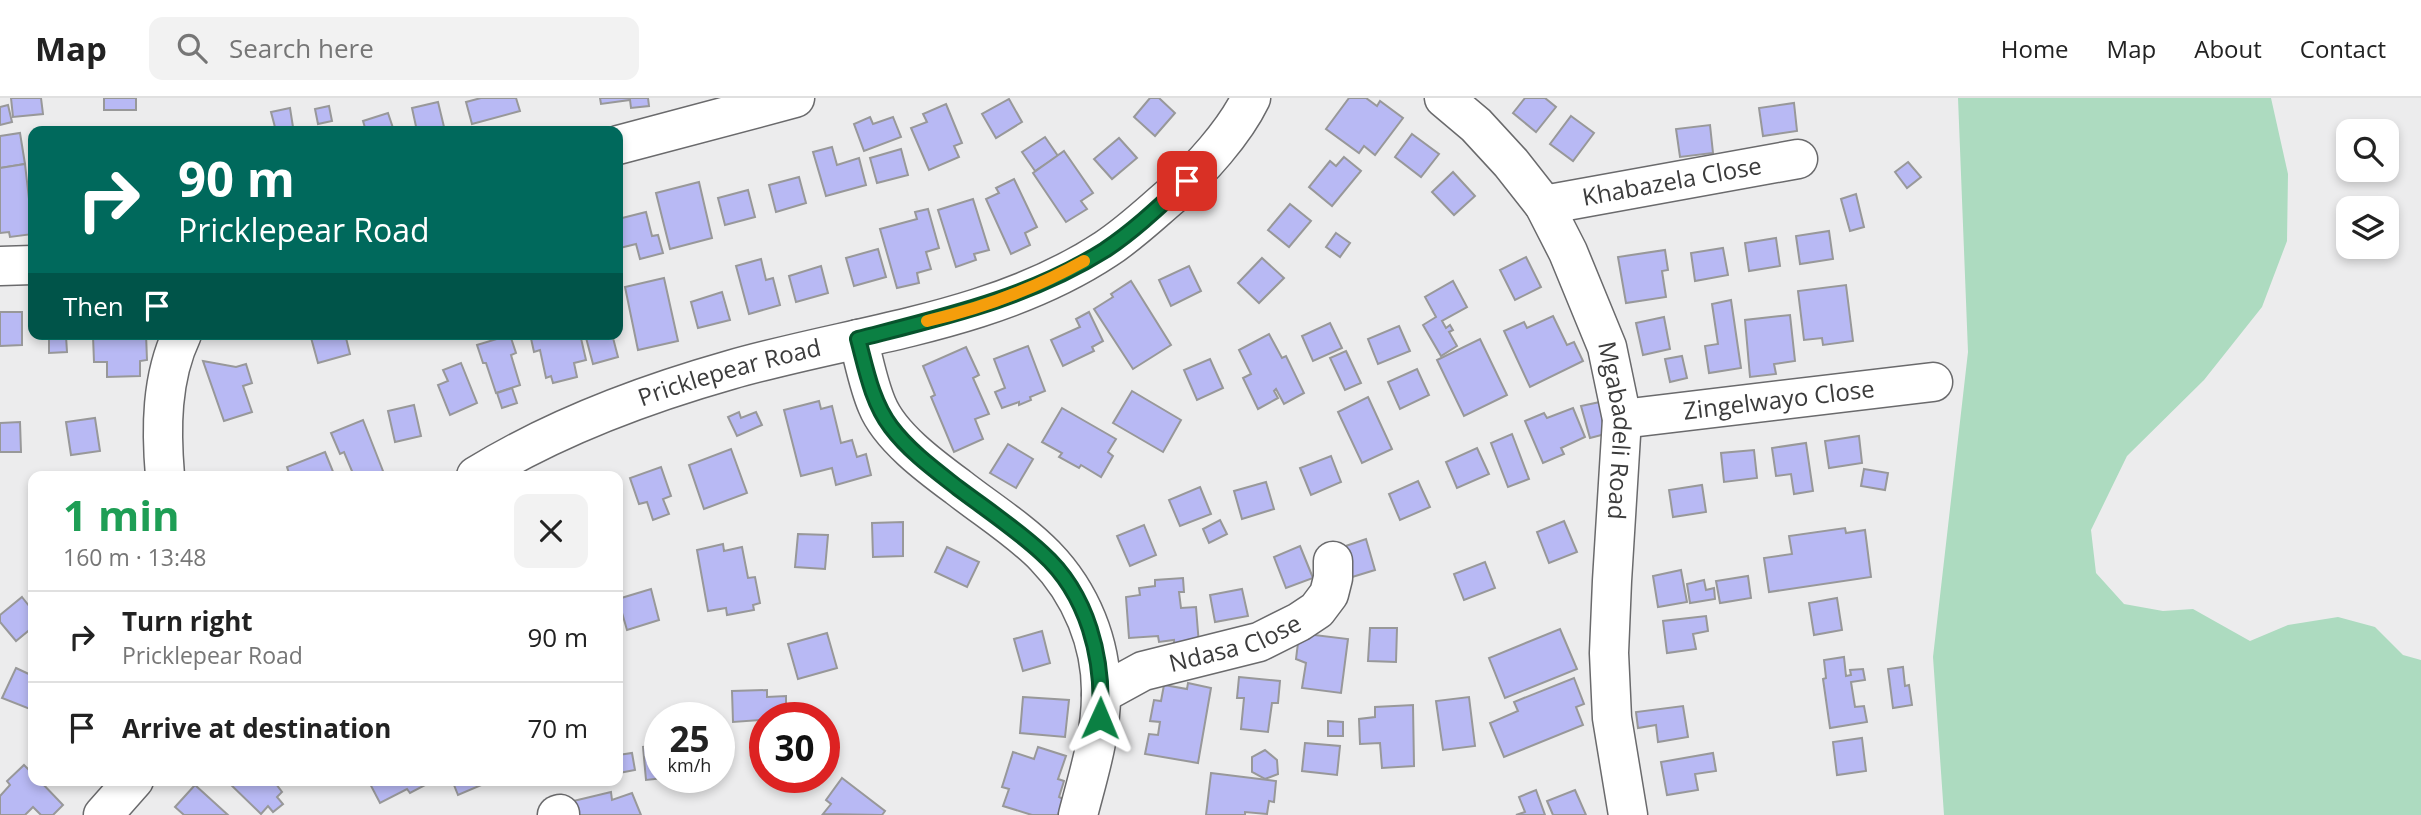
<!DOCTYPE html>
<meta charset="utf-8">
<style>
body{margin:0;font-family:"Open Sans",sans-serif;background:#f2f2f2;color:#222;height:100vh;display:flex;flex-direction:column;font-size:26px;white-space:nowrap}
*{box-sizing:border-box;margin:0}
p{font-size:23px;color:#767676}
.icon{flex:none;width:38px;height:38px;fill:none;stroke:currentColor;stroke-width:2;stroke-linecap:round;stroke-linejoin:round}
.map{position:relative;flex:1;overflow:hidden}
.drawer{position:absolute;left:28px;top:373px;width:595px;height:315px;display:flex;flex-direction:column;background:#fff;border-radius:14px;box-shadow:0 4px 10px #0003}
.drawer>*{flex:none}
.hud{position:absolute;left:28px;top:28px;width:595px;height:214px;border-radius:14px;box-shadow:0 4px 10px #0003;background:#00695c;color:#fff;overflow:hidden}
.buttons{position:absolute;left:2336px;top:21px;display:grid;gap:14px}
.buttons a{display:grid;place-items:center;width:63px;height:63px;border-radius:14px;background:#fff;box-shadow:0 4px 10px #0003;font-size:35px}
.speed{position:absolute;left:644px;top:604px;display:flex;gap:14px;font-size:35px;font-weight:700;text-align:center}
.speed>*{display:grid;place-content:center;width:91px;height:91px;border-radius:50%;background:#fff;box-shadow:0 4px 10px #0003;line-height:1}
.speed small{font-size:18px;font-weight:400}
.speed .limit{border:10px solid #d22;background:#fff;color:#111}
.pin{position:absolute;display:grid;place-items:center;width:60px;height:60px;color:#fff;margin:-30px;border-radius:14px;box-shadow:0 4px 10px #0006}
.me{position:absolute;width:77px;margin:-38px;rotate:1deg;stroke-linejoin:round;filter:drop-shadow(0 0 5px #0008)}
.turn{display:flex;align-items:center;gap:24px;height:147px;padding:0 35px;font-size:32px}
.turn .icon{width:91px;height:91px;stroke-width:2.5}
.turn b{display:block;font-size:49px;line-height:60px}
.then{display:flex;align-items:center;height:66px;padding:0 35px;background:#0003;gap:14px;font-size:26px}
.round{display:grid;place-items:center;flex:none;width:74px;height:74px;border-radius:14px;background:#f2f2f2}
.head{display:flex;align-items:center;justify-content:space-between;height:119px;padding:0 35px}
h1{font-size:42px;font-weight:700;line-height:52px;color:#1e9e55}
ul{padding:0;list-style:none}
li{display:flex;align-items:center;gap:21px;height:91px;padding:0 35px;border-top:2px solid #e0e0e0}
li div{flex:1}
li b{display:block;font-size:26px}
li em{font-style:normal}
header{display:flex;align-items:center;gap:42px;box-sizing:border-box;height:98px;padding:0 35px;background:#fff;border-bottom:2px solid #e0e0e0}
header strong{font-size:33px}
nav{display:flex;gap:38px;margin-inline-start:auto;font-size:24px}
.search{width:490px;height:63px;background:#f2f2f2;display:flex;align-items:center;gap:18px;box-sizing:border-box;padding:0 24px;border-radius:14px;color:#767676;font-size:26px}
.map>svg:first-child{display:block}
.green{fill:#addbc0}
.building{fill:#b8b9f4;stroke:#989899;stroke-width:2}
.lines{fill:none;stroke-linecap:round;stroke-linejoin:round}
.minor-casing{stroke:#6a6a6c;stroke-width:41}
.minor{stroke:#fff;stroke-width:38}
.route-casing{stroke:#07532c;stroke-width:18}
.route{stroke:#0b8043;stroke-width:12}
.slow{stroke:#f59e0b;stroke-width:12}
.labels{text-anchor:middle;stroke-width:5;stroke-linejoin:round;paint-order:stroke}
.street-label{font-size:24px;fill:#3c3c3c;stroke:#f9f9fb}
</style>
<header>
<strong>Map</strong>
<div class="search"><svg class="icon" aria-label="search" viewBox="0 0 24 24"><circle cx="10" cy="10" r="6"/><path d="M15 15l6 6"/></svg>Search here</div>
<nav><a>Home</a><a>Map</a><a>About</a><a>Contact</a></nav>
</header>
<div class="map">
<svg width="2421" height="717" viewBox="0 0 2421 717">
<rect width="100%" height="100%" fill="#ececed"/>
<path class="green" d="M1958,0h313l17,76 -1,67 -25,66 -58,73 -77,76 -36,74 5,43 28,31 39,7 30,-2 57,32 38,-16 50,-8 37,10 28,28 18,5v155h-477l-11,-158 35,-305z"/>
<g class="building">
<path d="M11,0h30l2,16 -30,3z"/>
<rect x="104" y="0" width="32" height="12"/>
<path d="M481,0h35l4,13 -48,13 -6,-22z"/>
<path d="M600,0h48l1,8 -18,2 -1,-8 -29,4z"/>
<path d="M1150,0h9l16,15 -20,23 -21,-19z"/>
<path d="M1349,0h17l11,8 3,-5 23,17 -28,37 -11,-9 -5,7 -33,-24z"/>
<path d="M1525,0h20l11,9 -20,25 -23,-19z"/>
<path d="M1009,1l13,23 -26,16 -14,-24z"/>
<path d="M438,4l7,29h-28l-5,-23z"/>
<path d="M1794,5l3,28 -34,5 -4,-28z"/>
<path d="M946,6l16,39 -8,3 5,11 -30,13 -18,-42 16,-6 -4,-8z"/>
<path d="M8,7l4,17 -12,3v-18z"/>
<path d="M329,8l3,15 -14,3 -3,-15z"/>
<path d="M290,10l3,19 -17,4 -5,-19z"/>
<path d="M388,15l6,18h-28l-3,-10z"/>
<path d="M1571,18l23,17 -21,28 -23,-17z"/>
<path d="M870,19l3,7 20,-7 8,20 -37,14 -10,-27z"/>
<path d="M1710,27l3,28 -33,4 -4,-28z"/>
<path d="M20,35l5,31 -25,4v-32z"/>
<path d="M1412,36l27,20 -18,23 -26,-20z"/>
<path d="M1045,39l13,19 -23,15 -13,-19z"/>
<path d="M1119,40l18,20 -25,21 -18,-20z"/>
<path d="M832,49l5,18 22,-7 7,27 -40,11 -13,-44z"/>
<path d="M901,51l7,26 -31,8 -7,-25z"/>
<path d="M1064,53l29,42 -12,8 6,8 -21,13 -33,-49z"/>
<path d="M1344,59l17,14 -29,35 -23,-19 21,-26 6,5z"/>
<path d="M1908,64l13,15 -14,11 -12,-16z"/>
<path d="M25,66l8,70 -23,3 -1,-5 -9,1v-65z"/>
<path d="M1453,74l22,24 -21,19 -22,-23z"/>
<path d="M799,79l7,26 -30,9 -7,-27z"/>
<path d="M1014,81l23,48 -12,6 5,12 -19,9 -25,-55 13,-6 -3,-5z"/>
<path d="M699,84l13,56 -42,11 -14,-56z"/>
<path d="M748,92l7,27 -30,8 -7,-27z"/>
<path d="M1856,96l8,33 -14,4 -9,-32z"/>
<path d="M973,101l16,51 -15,4 2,6 -20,7 -18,-57z"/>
<path d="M1290,106l21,17 -22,26 -21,-17z"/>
<path d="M928,111l11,39 -13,4 5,17 -14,4 2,10 -22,5 -17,-59 37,-10 -2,-7z"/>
<path d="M646,114l6,24 6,-1 5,18 -23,6 -4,-15 -16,4 -2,-29z"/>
<path d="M1829,133l4,28 -33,5 -4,-28z"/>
<path d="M1336,135l14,10 -10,14 -14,-10z"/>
<path d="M1776,140l4,28 -31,5 -4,-28z"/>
<path d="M1723,150l5,27 -33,6 -4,-28z"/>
<path d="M878,151l8,28 -32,9 -8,-28z"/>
<path d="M1665,152l3,20 -6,1 4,26 -40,6 -8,-46z"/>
<path d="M1526,159l15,30 -26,13 -15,-30z"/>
<path d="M1262,160l22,20 -25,25 -21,-20z"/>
<path d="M761,161l5,21 7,-2 7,27 -31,9 -13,-48z"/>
<path d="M821,168l7,27 -32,9 -7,-26z"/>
<path d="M1189,168l12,25 -30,15 -12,-26z"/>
<path d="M664,180l14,63 -40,9 -13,-63z"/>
<path d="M1131,183l40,64 -38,24 -39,-60 19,-12 -2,-3z"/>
<path d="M1453,183l14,26 -25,14 4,7 4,-3 3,5 -4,2 8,14 -16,10 -18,-31 13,-8 -11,-20z"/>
<path d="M1846,187l7,56 -30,4 -1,-7 -18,2 -6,-49z"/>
<path d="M722,194l8,28 -32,8 -7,-26z"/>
<path d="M1731,202l10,68 -32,5 -4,-27 13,-2 -6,-40z"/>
<path d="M0,214h22v33l-22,1z"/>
<path d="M1089,214l14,29 -11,6 2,4 -31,15 -12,-26 29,-13 -4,-8z"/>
<path d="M1790,217l5,46 -21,3 2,10 -26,3 -5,-57z"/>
<path d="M1553,218l14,29 7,-3 9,19 -53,26 -26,-56 20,-9 3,6z"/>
<path d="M1664,219l6,32 -27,6 -7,-32z"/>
<path d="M1330,225l12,25 -29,13 -11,-25z"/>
<path d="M1399,228l11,25 -32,13 -10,-25z"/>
<path d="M102,236h44l1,26 -7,1v15l-33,1v-15h-13l-1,-26h9z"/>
<path d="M310,236h42l1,2 -7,2 4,16 -32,9z"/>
<path d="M530,236h50l6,26 -12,3 3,14 -24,6 -2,-7 -5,2 -6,-28 -6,2z"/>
<path d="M585,236h27l6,23 -25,7z"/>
<path d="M1269,236l13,24 4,-2 18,37 -20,11 -8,-15 -2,2 4,7 -20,11 -15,-31 8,-4 -12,-24z"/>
<path d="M510,237l6,18 -5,2 9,30 -24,8 -10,-30h-3l-6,-18z"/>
<path d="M66,238l1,16 -18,1v-16z"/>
<path d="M1480,241l27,56 -43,21 -27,-56z"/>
<path d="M1028,248l17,45 -15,6 1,3 -12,5v-3l-17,6 -7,-16 10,-4 -11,-29z"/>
<path d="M966,249l13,28 -6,3 16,36 -14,5 8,20 -29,13 -23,-55 4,-2 -12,-29z"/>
<path d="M1346,253l15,32 -16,7 -15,-32z"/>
<path d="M1682,258l5,22 -17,4 -5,-23z"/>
<path d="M1210,261l13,29 -26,12 -13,-30z"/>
<path d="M203,263l33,6 10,-3 6,19 -9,3 9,26 -28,9z"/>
<path d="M461,265l16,40 -27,12 -12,-30 10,-4 -5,-11z"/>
<path d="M1417,271l12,26 -29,14 -12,-27z"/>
<path d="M512,290l5,15 -15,5 -5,-15z"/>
<path d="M1132,293l49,29 -18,32 -50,-29z"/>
<path d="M1368,299l24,52 -30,14 -24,-51z"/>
<path d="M819,303l2,8 11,-3 9,37 11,-3 5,17 9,-3 5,21 -35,10 -4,-17 -31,8 -17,-66z"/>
<path d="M1600,304l9,31 -19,5 -9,-32z"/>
<path d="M414,307l7,31 -26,6 -7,-31z"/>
<path d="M1062,310l54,31 -8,13 5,4 -12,21 -20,-12 -2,3 -20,-11 3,-4 -20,-11z"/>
<path d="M1573,310l12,29 -24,11 3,6 -21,9 -18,-42 19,-8 3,5z"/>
<path d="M739,314l2,6 15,-6 6,13 -25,11 -9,-19z"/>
<path d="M95,320l5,33 -29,4 -5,-33z"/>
<path d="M363,322l20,51 -8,5h-21l-10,-24 -4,2 -9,-21z"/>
<path d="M20,324l1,30h-21v-29z"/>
<path d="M1512,336l17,45 -21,8 -17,-44z"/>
<path d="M1859,338l3,27 -33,5 -4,-27z"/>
<path d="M1806,345l7,48 -19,3 -3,-20 -15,2 -4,-28z"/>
<path d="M1008,346l25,15 -17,29 -26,-15z"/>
<path d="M1477,350l12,26 -32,14 -11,-26z"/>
<path d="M731,351l16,44 -43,16 -15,-44z"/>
<path d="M1754,352l3,28 -33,4 -3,-29z"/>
<path d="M325,354l9,22 -7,2h-37l-3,-9z"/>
<path d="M1331,358l10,26 -30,13 -11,-27z"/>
<path d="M661,369l10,29 -8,3 6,15 -16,6 -6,-18 -8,2 -9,-26z"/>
<path d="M1864,371l24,4 -3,17 -24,-4z"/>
<path d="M1418,383l12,26 -30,13 -11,-26z"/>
<path d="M1266,384l8,27 -32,10 -8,-28z"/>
<path d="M1702,387l4,27 -33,5 -4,-27z"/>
<path d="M1200,389l11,27 -31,12 -11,-26z"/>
<path d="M1220,422l7,14 -18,9 -6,-14z"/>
<path d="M1564,423l13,31 -28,11 -12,-31z"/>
<path d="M903,424v34l-30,1 -1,-34z"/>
<path d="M1144,427l12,30 -26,11 -13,-30z"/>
<path d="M1845,430l1,5 19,-3 6,47 -102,15 -5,-34 28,-4 -3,-18z"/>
<path d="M798,436l30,1 -3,34 -30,-2z"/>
<path d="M1366,441l9,31 -26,8 -9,-30z"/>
<path d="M723,446l1,7 18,-4 6,31 7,-1 5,26 -7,2 1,5 -27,5 -1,-7 -18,3 -11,-61z"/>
<path d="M1300,448l13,32 -27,10 -12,-31z"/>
<path d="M947,449l32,15 -12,25 -32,-15z"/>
<path d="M1485,464l10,26 -31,12 -10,-26z"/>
<path d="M1681,472l6,32 -29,5 -5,-31z"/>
<path d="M1748,478l3,22 -31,5 -4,-22z"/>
<path d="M1183,480l1,14h-5l2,16 15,-1 3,38 -24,11 -1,-16 -15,2 -1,-6 -29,2 -3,-41 14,-2 -1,-7 16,-2v-6z"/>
<path d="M1704,482l2,10 8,-2 1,11 -25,4 -3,-19z"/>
<path d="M651,491l8,31 -32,10 -9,-31z"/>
<path d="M1242,491l6,27 -33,6 -5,-27z"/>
<path d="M22,499l11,14v16l-17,14 -16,-19v-7z"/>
<path d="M1837,500l5,32 -28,5 -5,-32z"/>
<path d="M1706,518l2,15 -15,3 3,15 -29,4 -4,-32z"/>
<path d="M1370,530h27l-1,34 -28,-1z"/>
<path d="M1560,531l17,40 -72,29 -16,-40z"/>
<path d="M1042,533l8,32 -27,8 -9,-32z"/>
<path d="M827,535l10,35 -39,11 -10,-35z"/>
<path d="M1306,536l42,5 -7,54 -39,-5 4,-25 -10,-4 3,-24z"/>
<path d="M1844,559l2,19 5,-1 -1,-5 13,-1 2,11 -14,2 4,25 9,-1 3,16 -37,6 -7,-49 3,-1 -2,-18z"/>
<path d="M1903,569l2,19 4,-1 3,20 -19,3 -5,-39z"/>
<path d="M16,570l17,8v25l-3,8 -28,-11z"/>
<path d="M1239,579l41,4 -2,22h-6l-4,29 -27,-3 3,-31h-7z"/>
<path d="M1574,580l10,26 -8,3 7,18 -79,32 -14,-34 28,-12 -4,-9z"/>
<path d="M1188,585l23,5 -13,75 -53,-9 4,-20 9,1 2,-13 -10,-1 4,-21 7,1 3,-16 23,4z"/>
<path d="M767,592v7l19,-1v22l-53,4 -1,-31z"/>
<path d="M1023,599l46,3 -4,37 -45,-4z"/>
<path d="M1469,599l6,49 -32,4 -7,-49z"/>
<path d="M1413,607l1,61 -32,2 -2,-25 -20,1 -1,-25 16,-2v-10z"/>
<path d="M1683,608l5,31 -30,5 -2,-17 -18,3 -2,-16z"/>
<path d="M1328,623l15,1v14h-15z"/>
<path d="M1862,640l4,33 -29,4 -4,-33z"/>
<path d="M1305,645l35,3 -3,29 -35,-4z"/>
<path d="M660,647v32h14l-28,3 -3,-33z"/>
<path d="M1038,649l28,9 -8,23 6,2 -5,16 4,2 -5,16h-26l-29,-9 6,-17 -7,-2 11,-35 21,7z"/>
<path d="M1265,652l12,10 1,14 -13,5 -13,-7v-15z"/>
<path d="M632,655l3,17 -16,3 -1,-18z"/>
<path d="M1713,655l3,18 -21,3 3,16 -31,5 -6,-33z"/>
<path d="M24,667l9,9v6h6l24,25 -10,10h-12l-8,-8 -8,8h-25v-19l10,-11 -3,-4z"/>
<path d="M1211,675l65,8 -2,21 -5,-1 -2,13 -22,-2v3h-39z"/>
<path d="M842,680l43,33 -3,4 -59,-1 8,-10 -5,-4z"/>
<path d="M226,682h47l9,12 -5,5 6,7 -10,8 -5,-6 -7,8z"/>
<path d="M368,682h65v1l-23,12 -3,-4 -27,14z"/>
<path d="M452,682h41l-35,15z"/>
<path d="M195,687l33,30h-44l-9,-8z"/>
<path d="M1536,692l9,25h-29l9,-3 -6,-15z"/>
<path d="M1575,692l11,25h-33l-6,-14z"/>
<path d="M611,694l1,8 20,-7 9,22h-74l-2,-12z"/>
</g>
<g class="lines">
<g class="minor-casing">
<g id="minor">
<path id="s1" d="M1444,0l32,27 35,38 33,42 24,47 39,95 15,72 -10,162 -3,72 3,65 16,97"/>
<path d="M618,47l177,-47"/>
<path id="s2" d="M1544,107l254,-46"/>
<path d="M0,168l33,-1"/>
<path d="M858,241c6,21 10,45 19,66 13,32 54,62 81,82 28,22 63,44 87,69 36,37 57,88 56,139 0,41 -13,81 -23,120"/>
<path id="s3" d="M1622,321l311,-37"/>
<path d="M165,378c-4,-47 -4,-98 17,-142"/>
<path id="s4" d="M476,378c78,-48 166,-81 254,-106 125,-36 264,-47 376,-121 23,-15 44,-35 65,-53 29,-26 63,-63 80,-98"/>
<path id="s5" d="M1101,596l42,-23 116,-29 40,-20 18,-12 12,-16 4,-16v-17"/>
<path d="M103,717l31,-35"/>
<path d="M557,717l3,-1"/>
</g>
</g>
<use href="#minor" class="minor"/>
</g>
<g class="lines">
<g class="route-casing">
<path id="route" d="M1100,620c4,-59 -12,-124 -58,-165 -26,-24 -56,-44 -84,-65 -23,-18 -49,-37 -67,-61 -19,-25 -25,-58 -33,-88 85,-22 171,-41 247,-89 30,-20 56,-45 82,-69"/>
</g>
<use href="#route" class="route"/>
<path class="slow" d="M927,223c56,-13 107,-32 157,-60"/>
</g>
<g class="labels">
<g class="street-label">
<text dy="8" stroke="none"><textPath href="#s2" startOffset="130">Khabazela Close</textPath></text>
<text dy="8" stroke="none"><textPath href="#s4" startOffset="275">Pricklepear Road</textPath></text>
<text dy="8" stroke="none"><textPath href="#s3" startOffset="158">Zingelwayo Close</textPath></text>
<text dy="8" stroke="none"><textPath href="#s1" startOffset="387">Mgabadeli Road</textPath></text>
<text dy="8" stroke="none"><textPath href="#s5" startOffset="144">Ndasa Close</textPath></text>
</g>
</g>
</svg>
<div class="buttons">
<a><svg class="icon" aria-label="search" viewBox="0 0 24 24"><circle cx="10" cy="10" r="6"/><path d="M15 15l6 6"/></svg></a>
<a><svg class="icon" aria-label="layers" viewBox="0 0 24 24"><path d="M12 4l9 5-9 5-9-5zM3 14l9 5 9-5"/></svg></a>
</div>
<div class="speed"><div>25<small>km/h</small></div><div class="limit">30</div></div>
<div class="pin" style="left:1187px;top:83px;background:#d93025"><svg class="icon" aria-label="arrive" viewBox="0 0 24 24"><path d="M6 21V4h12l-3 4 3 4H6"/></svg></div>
<svg class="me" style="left:1100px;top:620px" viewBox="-20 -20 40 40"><path d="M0-17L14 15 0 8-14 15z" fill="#0b8043" stroke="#fff" stroke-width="4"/></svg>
<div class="hud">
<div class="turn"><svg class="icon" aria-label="right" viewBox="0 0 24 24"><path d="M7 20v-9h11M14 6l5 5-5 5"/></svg><div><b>90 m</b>Pricklepear Road</div></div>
<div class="then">Then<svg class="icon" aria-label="arrive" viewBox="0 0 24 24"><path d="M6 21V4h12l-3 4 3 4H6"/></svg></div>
</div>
<section class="drawer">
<div class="head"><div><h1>1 min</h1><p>160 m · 13:48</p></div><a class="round"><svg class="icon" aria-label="close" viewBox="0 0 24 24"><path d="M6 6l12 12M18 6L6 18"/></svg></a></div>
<ul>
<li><svg class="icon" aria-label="right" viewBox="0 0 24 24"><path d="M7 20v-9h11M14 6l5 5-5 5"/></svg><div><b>Turn right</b><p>Pricklepear Road</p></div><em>90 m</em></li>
<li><svg class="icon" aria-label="arrive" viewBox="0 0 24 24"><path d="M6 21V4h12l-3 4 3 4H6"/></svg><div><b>Arrive at destination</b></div><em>70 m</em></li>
</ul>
</section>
</div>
